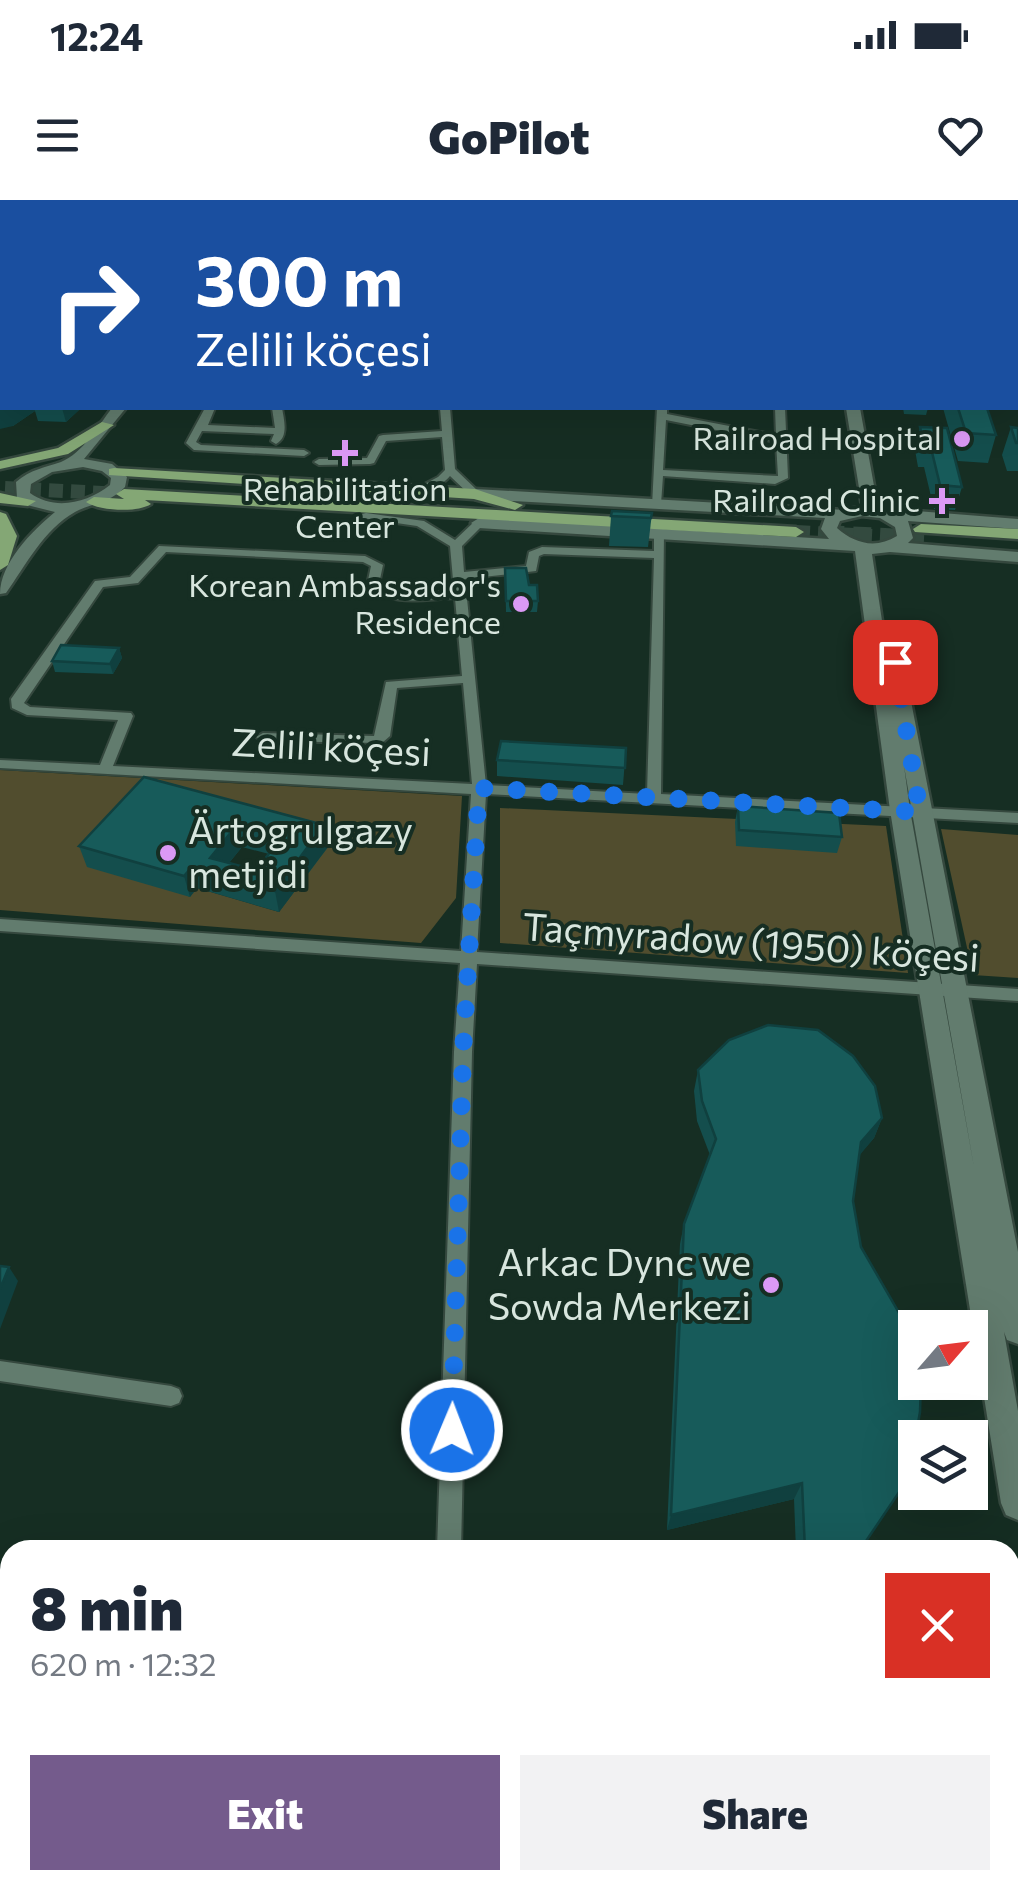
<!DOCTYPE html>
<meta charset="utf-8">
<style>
body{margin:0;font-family:Commissioner,sans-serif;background:#f2f2f3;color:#1f2937;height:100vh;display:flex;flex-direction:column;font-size:38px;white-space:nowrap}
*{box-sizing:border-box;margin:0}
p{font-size:32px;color:#747a83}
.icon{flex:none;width:55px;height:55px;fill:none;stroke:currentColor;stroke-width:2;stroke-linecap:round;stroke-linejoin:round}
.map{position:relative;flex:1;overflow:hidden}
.side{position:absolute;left:0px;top:1340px;width:1020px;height:350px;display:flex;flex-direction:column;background:#fff;border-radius:30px 30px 0 0;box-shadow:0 10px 40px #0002}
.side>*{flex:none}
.top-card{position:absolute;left:0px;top:0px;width:1020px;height:210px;box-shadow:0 10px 40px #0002;background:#1a4fa0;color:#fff;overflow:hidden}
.needle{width:65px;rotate:62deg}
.tools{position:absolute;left:898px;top:1110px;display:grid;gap:20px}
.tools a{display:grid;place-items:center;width:90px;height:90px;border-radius:0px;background:#fff;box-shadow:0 10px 40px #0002;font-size:50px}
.pin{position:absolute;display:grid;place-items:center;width:85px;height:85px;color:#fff;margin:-42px;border-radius:20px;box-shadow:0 5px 15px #0006}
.me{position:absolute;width:110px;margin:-55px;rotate:1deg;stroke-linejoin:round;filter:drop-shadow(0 0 8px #0008)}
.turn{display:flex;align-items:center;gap:35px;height:210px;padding:0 30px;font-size:45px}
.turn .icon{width:130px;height:130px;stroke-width:2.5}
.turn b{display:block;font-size:70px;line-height:85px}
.round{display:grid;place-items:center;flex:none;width:105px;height:105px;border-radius:0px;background:#f2f2f3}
.overview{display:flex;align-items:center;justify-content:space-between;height:170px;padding:0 30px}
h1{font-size:60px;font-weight:800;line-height:75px}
.primary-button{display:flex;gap:20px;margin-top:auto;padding:20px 30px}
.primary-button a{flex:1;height:115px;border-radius:0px;background:#745b8c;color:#fff;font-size:40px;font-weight:800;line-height:115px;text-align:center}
.primary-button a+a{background:#f2f2f3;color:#1f2937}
.status{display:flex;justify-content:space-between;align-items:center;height:70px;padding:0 50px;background:#fff;direction:ltr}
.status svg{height:28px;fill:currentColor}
header{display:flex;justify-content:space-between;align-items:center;height:130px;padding:0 30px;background:#fff;font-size:45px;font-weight:800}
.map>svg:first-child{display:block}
.green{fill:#514d2e;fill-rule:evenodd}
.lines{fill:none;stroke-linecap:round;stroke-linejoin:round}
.primary-tunnel-far1{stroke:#334a3f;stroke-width:14;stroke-dasharray:14 8;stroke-linecap:butt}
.primary-tunnel{stroke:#334a3f;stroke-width:18;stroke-dasharray:18 9;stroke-linecap:butt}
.street-casing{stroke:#35483e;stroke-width:4}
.secondary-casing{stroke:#35483e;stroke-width:5}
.primary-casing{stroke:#35483e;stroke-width:5}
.street{fill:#627c6e;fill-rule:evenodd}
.secondary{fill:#627c6e;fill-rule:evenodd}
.primary{fill:#84a775;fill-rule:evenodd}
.wall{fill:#144e4d;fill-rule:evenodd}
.shaded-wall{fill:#10403f}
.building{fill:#175b5a;stroke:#10403f;stroke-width:2.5;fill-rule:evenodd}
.route{stroke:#1a73e8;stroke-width:18;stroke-dasharray:0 32.4}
.poi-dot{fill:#db99f5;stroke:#162e23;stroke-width:4}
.labels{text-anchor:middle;stroke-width:8;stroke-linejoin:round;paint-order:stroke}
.far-poi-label{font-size:32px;fill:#d8e6de;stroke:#162e23;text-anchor:end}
.street-label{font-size:38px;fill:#d8e6de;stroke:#162e23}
.poi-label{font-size:38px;fill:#d8e6de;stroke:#162e23;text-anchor:start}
</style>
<div class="status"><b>12:24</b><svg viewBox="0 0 49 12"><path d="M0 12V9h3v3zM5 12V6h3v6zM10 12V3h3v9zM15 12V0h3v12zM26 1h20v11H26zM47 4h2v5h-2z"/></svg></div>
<header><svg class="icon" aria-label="menu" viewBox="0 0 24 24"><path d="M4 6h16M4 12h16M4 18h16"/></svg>GoPilot<svg class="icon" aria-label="heart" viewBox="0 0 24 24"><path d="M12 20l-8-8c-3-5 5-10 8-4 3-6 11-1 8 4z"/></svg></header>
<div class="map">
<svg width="1018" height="1690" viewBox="0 0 1018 1690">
<rect width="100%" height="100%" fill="#162e23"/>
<g class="green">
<path d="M0,570l462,26 -6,102 -35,45 -421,-33zM150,599l177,48 -48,65 -82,-24 -8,9z"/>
<path d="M500,608l386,18 22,147 -408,-30z"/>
<path d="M941,629l77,6v143l-45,-3z"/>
</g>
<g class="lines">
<g class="primary-tunnel-far1">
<path d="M5,288l119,6"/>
<path d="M796,332l76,4"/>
</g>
<path class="primary-tunnel" d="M826,334l98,5"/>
<g class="street-casing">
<g id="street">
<path d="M425,0h8l1,2h-7z"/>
<path d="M0,112l2,1v4l-2,1z"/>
<path d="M205,208h10l-7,17 67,3 -3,-20h10c2,12 7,29 -6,36l-5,-3 3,-7 -72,-3 -6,11 5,3 103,5 5,3 -5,3 -110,-6 -8,-7z"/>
<path d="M440,208h10l5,61 24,23v4h-8l-21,-20c-7,9 -28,20 -37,14l25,-13 7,-7 -3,-33 -56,4 -12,22 -4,1 -51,1 -5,-3 5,-3 48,-1 12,-22 4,-1 59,-4z"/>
<path d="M657,208h10v6l109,21 -1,-27h10l3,70 -13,6 -112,-8 -2,28 -9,2zM666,220l110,22 2,34 -115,-6z"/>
<path d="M366,313l58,8 31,19 20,-19h8v4l-21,21 2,26 62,-6 3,-14 13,-5 112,4v-17l10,-2 -3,262 357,19v10l-532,-29 -9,158 541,37v12l-541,-37 -5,88 -11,498h-24l17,-498 6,-89 -460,-32v-12l461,32 10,-157 -471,-26v-8l100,5 18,-45 -91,-5 -15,-7 -1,-9 84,-118 35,-4 29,-31 206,10 18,9 -4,19c21,15 51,8 75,7l-4,-45 -33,-20 -55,-8v-4zM166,352l197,10 8,4 -4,19c22,23 59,14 88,13l7,78 -76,6 -12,54 -111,-3 -7,4 7,4 119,2 8,-7 7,-48 66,-5 9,101 -359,-18 20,-50 -2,-3 -101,-6 -6,-4 79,-116 35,-4zM544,354l110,4 -7,236 -161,-9 -21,-206 71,-8 3,-15z"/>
<path d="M0,1161l171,25 8,3 3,7 -3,7 -8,3 -171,-25z"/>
<path d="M10,1633v29l-10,5v-29z"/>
<rect x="426" y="1680" width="28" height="10"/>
</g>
</g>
<g class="secondary-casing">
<g id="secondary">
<path d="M809,0h10l1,2h-10z"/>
<path d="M975,0h11l1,2h-10z"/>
<path d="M112,208h14l-42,51 28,5 15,13 -2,10c-15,16 -33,16 -50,25 -31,17 -49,53 -69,81l-6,1c0,-31 32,-63 55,-82l-28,-7 -10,-7 -1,-16c15,-13 28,-14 45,-20 22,-9 37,-36 51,-54zM83,267l19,4 9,7 -1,7c-23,18 -55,26 -80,8l1,-9 21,-12z"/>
<path d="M846,208h14l18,100 140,11v10l-110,-8 5,17 -5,5 110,9v10l-128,-10 -18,2 21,140 8,-4 9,6 108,556v92l-11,-4 -3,-8 14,79v109l-12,-5 -5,-12 -111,-693 -35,-259 -376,-23 -8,-5 8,-5 350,21 -8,-10 4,-11 -350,-19 -8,-5 8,-5 370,21 17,-4zM862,316l18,2 15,9 2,9c-21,13 -42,8 -60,-8l3,-7zM904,566l70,401 -64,-357z"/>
</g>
</g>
<g class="primary-casing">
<g id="primary">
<path d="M138,0h79l1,2h-77z"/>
<path d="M239,0h70l1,2h-68z"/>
<path d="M102,222l12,3 -46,29 -68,15v-8l58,-13z"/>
<path d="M114,268l361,21 48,16 -8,5 -41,-11 -365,-24v-6z"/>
<path d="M124,289l672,38 8,5 -8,5 -651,-37 6,4c-13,9 -52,7 -65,-2l8,-5 30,2 -8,-5z"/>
<path d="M0,293l36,8 -8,5 -28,-3z"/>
<path d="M0,312l6,2 11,22 -9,29 -8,5z"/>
<path d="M921,324l97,5v10l-103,-7 -2,-3z"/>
</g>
</g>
<use href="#street" class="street"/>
<use href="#secondary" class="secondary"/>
<use href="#primary" class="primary"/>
</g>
<g class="wall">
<path d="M852,0h101l-1,2h-99z"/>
<path d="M2,208h77v2l-13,12 -28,-1 -3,-10 -22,15z"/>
<path d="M903,208h25l-2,7 -22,-1z"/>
<path d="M943,208h44l9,27 -8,28 -30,-2z"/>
<path d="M920,227l42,60 -7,23 -21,-1 -10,-42h-6l-3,-17z"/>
<path d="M1011,227l7,1v43h-11l-5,-16z"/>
<path d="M652,313l-4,34 -39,-1 2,-30z"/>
<path d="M505,368l33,33 -1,11h-31z"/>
<path d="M119,448l3,10 -9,16 -58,-2 -3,-11z"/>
<path d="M626,548l-3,37 -126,-9v-16z"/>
<path d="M144,577l184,70 -49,65 -82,-24 -7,9 -103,-30 -8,-21zM242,647l27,7 -13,16 -27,-7z"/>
<path d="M738,606l104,31 -5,16 -101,-7 -1,-24z"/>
<path d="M698,870l184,48 -8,20 -15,17 -6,46 7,349h-64l-2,-51 -127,31 13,-286 4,-20 26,-69 -13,-34 -3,-30z"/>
</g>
<g class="shaded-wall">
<path d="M2,199v9h32l1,3 -22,15 -13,3v-29z"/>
<path d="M62,208h17v2l-13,12z"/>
<path d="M119,448l3,10 -9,16 -3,-10z"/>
<path d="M237,625l5,22 -23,28 -9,-17z"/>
<path d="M324,625l4,22 -49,65 -4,-21z"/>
<path d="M192,667l5,21 -7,9 -6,-21z"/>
<path d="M882,918l-8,20 -20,24 7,-20z"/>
<path d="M9,1067l9,14 -18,48v-40z"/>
<path d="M802,1283l-8,16 -127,31 4,-15z"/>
<path d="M214,1680h11l-2,10h-11z"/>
</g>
<g class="building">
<path d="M449,0h14l1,2h-15z"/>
<path d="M1001,0h17v10v-8h-15z"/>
<path d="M0,177l2,1v21l-2,1z"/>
<path d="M958,208h29l9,27 -30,-2z"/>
<path d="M920,227l27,1 15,59 -22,-2 -10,-41h-6z"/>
<path d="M1011,227l7,1v15h-2z"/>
<path d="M612,311l40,2 -1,5 -40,-2z"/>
<path d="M505,368h21l3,17h8l1,16h-32z"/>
<path d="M61,445l58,3 -9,16 -58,-3z"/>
<path d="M501,541l125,7 -1,20 -128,-8z"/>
<path d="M144,577l180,48 -49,66 -83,-24 -8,9 -105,-30zM237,625l45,12 -26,33 -46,-12z"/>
<path d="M738,606l101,7 3,24 -103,-7z"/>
<path d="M768,825l50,5 35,26 22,30 7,32 -21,24 -8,59 8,46 52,90 2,11v34h6l-1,30 -12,67 -48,71h-55l-3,-67 -131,32 13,-291 32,-85 -14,-38 -4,-31 31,-30z"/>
<path d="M0,1066l9,1 -9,22z"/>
<path d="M129,1680h85l-2,10h-86z"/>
</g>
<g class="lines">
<path class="route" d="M452,1230l11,-378 16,-264 441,24 -25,-150"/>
</g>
<g class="poi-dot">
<circle cx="962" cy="239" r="10"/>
<path d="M340 238h10v10h10v10h-10v10h-10v-10h-10v-10h10z"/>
<path d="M937 286h10v10h10v10h-10v10h-10v-10h-10v-10h10z"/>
<circle cx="521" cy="404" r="10"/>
<circle cx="168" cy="653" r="10"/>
<circle cx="771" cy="1085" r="10"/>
</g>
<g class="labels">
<g class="far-poi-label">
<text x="942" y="250">Railroad Hospital</text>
<text x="345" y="301" text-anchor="middle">Rehabilitation<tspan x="345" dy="37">Center</tspan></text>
<text x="920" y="312">Railroad Clinic</text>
<text x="501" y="397">Korean Ambassador's<tspan x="501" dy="37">Residence</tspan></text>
</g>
<g class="street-label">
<text transform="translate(331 548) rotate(3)" y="13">Zelili köçesi</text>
<text transform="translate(751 743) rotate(4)" y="13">Taçmyradow (1950) köçesi</text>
</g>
<g class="poi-label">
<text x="188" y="644">Ärtogrulgazy<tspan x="188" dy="44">metjidi</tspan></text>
<text x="751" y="1076" text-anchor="end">Arkac Dync we<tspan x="751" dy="44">Sowda Merkezi</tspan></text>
</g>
</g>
</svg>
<div class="tools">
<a><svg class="needle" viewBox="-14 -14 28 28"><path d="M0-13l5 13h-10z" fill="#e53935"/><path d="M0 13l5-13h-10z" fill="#747a83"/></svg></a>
<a><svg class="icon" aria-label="layers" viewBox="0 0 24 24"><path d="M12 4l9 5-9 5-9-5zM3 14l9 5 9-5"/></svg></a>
</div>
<div class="pin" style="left:895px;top:462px;background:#d93025"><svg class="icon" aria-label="arrive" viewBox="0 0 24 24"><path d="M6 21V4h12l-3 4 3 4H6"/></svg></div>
<svg class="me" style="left:452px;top:1230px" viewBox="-20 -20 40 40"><circle r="17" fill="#1a73e8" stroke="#fff" stroke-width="3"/><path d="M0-11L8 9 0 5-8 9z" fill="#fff"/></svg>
<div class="top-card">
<div class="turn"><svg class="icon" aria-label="right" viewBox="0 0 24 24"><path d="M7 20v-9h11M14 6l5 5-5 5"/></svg><div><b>300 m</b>Zelili köçesi</div></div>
</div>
<section class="side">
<div class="overview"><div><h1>8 min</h1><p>620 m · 12:32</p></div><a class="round" style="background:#d93025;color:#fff"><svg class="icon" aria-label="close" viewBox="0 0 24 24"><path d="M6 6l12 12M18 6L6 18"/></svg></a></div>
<div class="primary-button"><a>Exit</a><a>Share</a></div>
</section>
</div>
